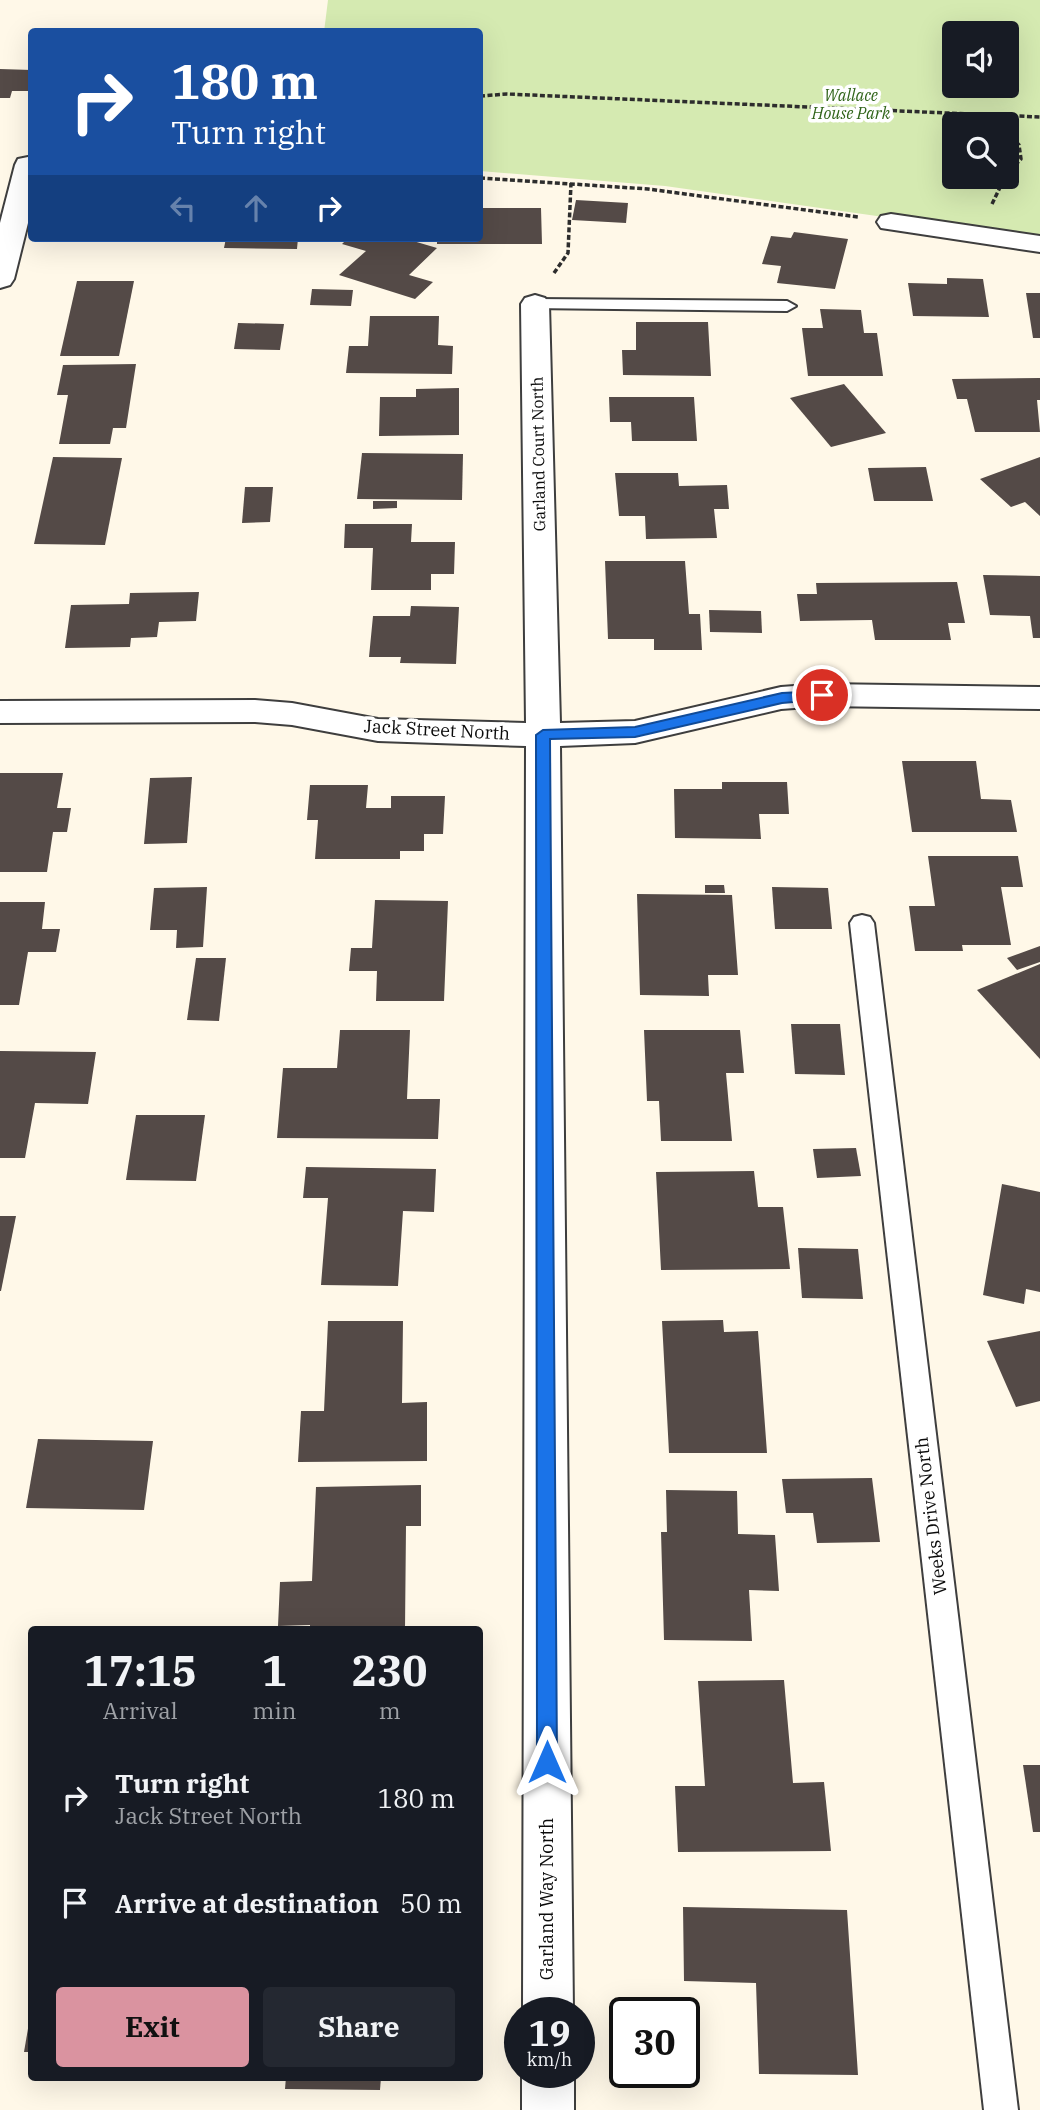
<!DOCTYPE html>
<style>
body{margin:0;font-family:"IBM Plex Serif",serif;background:#242831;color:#f1f3f6;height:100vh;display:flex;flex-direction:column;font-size:26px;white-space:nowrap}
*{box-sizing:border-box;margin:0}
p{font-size:23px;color:#9ea1a6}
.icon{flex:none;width:38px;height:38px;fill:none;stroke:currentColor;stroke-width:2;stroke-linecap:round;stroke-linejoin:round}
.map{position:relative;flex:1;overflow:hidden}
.sheet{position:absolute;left:28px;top:1626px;width:455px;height:455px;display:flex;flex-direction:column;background:#171b24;border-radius:7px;box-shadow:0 7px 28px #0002}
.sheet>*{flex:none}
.guide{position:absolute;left:28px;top:28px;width:455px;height:214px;border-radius:7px;box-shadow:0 7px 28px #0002;background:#1a4fa0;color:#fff;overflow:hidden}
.tools{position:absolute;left:942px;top:21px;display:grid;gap:14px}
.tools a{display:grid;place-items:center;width:77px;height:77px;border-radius:7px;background:#171b24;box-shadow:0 7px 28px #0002;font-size:35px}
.speed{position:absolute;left:504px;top:1997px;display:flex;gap:14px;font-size:35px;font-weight:700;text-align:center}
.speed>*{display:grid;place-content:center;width:91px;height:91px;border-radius:50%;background:#171b24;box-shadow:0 7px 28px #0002;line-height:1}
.speed small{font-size:18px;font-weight:400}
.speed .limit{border:4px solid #111;border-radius:10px;background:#fff;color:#111}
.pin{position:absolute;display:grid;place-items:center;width:60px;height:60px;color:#fff;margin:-30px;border:4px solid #fff;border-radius:50%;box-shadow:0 2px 7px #0007}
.me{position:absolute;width:77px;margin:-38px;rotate:0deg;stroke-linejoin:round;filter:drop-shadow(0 0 5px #0008)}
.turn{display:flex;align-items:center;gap:24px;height:147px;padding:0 28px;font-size:32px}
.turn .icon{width:91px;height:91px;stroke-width:2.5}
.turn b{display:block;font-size:49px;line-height:60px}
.lanes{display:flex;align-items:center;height:66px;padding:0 28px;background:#0003;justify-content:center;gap:35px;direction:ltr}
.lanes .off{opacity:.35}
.eta{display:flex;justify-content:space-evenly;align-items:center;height:119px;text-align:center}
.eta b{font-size:42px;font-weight:700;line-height:49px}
.cta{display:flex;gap:14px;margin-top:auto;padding:14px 28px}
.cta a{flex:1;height:80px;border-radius:7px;background:#da93a0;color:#111;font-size:28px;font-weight:700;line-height:80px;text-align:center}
.cta a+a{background:#242831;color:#f1f3f6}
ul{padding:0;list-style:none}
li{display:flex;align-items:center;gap:21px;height:105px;padding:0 28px}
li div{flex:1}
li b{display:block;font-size:26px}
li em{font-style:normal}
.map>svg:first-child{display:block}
.green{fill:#d5eab1;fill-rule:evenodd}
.building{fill:#544a47}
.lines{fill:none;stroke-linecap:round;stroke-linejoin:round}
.service-casing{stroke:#3e3e3e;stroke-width:4}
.minor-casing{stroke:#3e3e3e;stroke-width:4}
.path{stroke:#2d2d2d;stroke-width:3.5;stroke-dasharray:5 2.5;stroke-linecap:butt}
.service{fill:#fff;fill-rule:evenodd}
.minor{fill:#fff;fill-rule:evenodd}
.route{fill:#1a73e8;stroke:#114b97;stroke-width:2}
.labels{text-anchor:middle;stroke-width:7;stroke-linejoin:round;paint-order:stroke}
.far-park-label{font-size:16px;font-style:italic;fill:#306419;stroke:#fff}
.far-street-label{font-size:16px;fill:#0b0b0b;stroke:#fff}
.street-label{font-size:18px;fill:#0b0b0b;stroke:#fff}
</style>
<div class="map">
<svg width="1040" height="2110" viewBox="0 0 1040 2110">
<rect width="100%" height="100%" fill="#fff8e8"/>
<path class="green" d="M328,0h712v239l-375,-53 -185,-15v-139h-156zM954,33h52v53h-52zM954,124h52v53h-52z"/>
<g class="building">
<path d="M0,69l32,1v21h-20l-2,7h-10z"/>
<path d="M576,200l52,3 -2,20 -54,-3z"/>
<path d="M480,208h61l1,36h-105v-6h43z"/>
<path d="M794,232l54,7 -13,50 -58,-6 4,-17 -19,-2 9,-28 20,2z"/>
<path d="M85,238h85v4l-85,-1z"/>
<path d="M226,238h72l-1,11 -73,-1z"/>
<path d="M348,238h55l34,10 -28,27 24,7 -18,17 -76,-24 27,-24 -24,-7z"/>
<path d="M947,278l36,1 6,38 -76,-1 -5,-33 39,1z"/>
<path d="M77,281h57l-15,75h-59z"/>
<path d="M312,289l41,1 -2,16 -41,-1z"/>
<path d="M1026,293h14v45h-7z"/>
<path d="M820,309l41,1 3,23h13l6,43h-75l-6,-48h21z"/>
<path d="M370,316h69l-1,29 15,1 -1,28 -106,-1 3,-27h19z"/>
<path d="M636,322h72l3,54 -88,-1 -1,-25h14z"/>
<path d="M238,323l46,1 -4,26 -46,-1z"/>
<path d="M136,364l-10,64h-13l-3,16h-51l9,-49h-11l6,-30z"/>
<path d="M1040,378v22h-3l3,32h-65l-8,-33h-10l-5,-20z"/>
<path d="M844,384l42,49 -55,14 -41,-49z"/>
<path d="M459,388v47l-80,1 1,-39h36v-8z"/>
<path d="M609,397h85l3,44h-65l-1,-19h-21z"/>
<path d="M362,453l101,1 -1,46 -105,-1z"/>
<path d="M53,457l69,1 -17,87 -71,-1z"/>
<path d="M1040,457v59l-15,-14 -14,5 -31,-28z"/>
<path d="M926,467l7,34h-59l-6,-33z"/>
<path d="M615,473h63l1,13 48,-1 2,24h-15l3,29 -71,1 -1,-23h-26z"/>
<path d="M245,487h28l-3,35 -28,1z"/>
<path d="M373,501h24v7l-24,1z"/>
<path d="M345,524h67l-1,18h44l-1,32h-23v16h-60l2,-42h-29z"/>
<path d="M605,561h80l4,53h11l2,36h-48v-11h-46z"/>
<path d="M983,575l57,1v62h-7l-3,-22 -40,-1z"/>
<path d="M957,582l8,41h-17l3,17h-76l-3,-20 -72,1 -3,-27h20l-1,-11z"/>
<path d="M199,592l-3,29 -37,1 -2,15 -26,1 -1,9 -65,1 6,-43 58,-1 1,-11z"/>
<path d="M411,606l48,1 -3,57 -56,-1 1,-6h-32l4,-41h37z"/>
<path d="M709,610l52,1 1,22 -52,-1z"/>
<path d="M902,761h74l5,38 30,1 6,32h-105z"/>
<path d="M0,773h63l-6,35h14l-4,24h-14l-6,40h-47z"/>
<path d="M192,777l-5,66 -43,1 6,-66z"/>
<path d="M722,782h65l2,32h-30l2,25 -86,-1 -1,-49h48z"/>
<path d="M310,785h58l-2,23h25v-12h54l-2,38h-19v17h-24v8h-85l3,-39h-11z"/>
<path d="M928,856h90l5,31h-22l10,58h-49l1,6h-48l-6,-45h26z"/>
<path d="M705,885h19l1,8h-20z"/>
<path d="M207,887l-4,60 -27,1 1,-18h-27l4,-42z"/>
<path d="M772,887l56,1 4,41h-57z"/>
<path d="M637,894l95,1 6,80h-30l1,21 -69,-1z"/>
<path d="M375,900l73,1 -4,100h-68l1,-30h-28l2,-23h21z"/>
<path d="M0,902h45l-3,27h18l-4,23h-28l-9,53h-19z"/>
<path d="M1040,946v16l-23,8 -10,-12z"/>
<path d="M196,958h30l-7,63 -32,-1z"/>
<path d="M1040,964v95l-63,-69z"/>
<path d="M791,1024h49l5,51 -50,-1z"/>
<path d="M340,1030h70l-3,69h33l-2,40 -161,-1 6,-70h54z"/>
<path d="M644,1030h96l4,43h-18l6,68h-71l-2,-40h-12z"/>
<path d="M0,1051l96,1 -8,52 -53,-1 -10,55h-25z"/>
<path d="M136,1115h69l-9,66 -70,-1z"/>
<path d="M856,1148l5,28 -44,2 -4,-29z"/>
<path d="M306,1167l130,2 -2,43 -31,-1 -5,75 -77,-1 7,-87h-25z"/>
<path d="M754,1171l4,36h25l7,62 -129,1 -5,-98z"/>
<path d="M1002,1184l38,8v100l-14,-3 -2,15 -41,-9z"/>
<path d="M0,1216h16l-15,75h-1z"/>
<path d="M798,1248l60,1 5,50 -61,-1z"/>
<path d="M723,1320l1,12 34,-1 9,122h-98l-7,-132z"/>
<path d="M328,1321h75l-1,82 25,-1v59l-129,1 3,-51h23z"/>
<path d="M1040,1331v70l-24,6 -29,-66z"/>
<path d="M38,1439l115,2 -9,69 -118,-2z"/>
<path d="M872,1478l8,64 -63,1 -4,-30h-27l-4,-34z"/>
<path d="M421,1485v41h-15l-1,103h-95v-4l-32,1 2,-44 32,-1 4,-94z"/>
<path d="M666,1490l71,1 1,43 37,1 4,56 -30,-1 3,51 -88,-1 -3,-108h6z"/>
<path d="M784,1680l9,103 31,-1 7,69 -153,1 -3,-66h30l-7,-105z"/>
<path d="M1023,1765h17v67h-7z"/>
<path d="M683,1907l164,3 11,165 -99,-1 -3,-91 -72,-2z"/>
<path d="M30,2017l2,35h-8z"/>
<path d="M286,2077h95l-1,13 -95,-1z"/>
</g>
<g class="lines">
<g class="service-casing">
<g id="service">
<path d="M535,299l252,2 9,5 -9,5 -258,-3 -3,-4 3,-4z"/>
<path d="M862,915l8,2 4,6 144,1187h-34l-134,-1187 4,-6z"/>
</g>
</g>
<g class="minor-casing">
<g id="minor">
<path d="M28,157l4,1v49l-18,72 -4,6 -10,3v-65l15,-58 3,-6z"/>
<path d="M891,214l149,22v16l-159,-24 -4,-6 4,-6z"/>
<path d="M535,295l10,3 4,6 11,419 75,-2 146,-34 41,-3 218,3v22l-218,-3 -41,3 -146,34 -75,3 13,1266h-50l3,-1266 -148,-5 -86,-16 -37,-3 -255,1v-22l255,-1 37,3 86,16 148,4 -5,-419 4,-6z"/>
<rect x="522" y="2072" width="52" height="38"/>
</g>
</g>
<g class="path">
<path d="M480,96l27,-2 533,23"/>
<path d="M993,116l8,8"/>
<path d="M1006,130l13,15 2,14 -15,16"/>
<path d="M480,178l168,11 210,28"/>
<path d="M992,204l13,-27"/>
<path d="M554,273l14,-20 3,-70"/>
</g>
<use href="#service" class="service"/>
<use href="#minor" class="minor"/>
</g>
<path class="route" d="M822,691l5,1v7l-45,4 -147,34 -85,2 7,1023 -3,7 -7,3 -7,-3 -3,-7 -1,-1027 7,-5 92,-3 147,-34z"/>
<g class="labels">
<g class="far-park-label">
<text x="851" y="101">Wallace<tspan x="851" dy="18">House Park</tspan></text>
</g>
<g class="far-street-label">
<text transform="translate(538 454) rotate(-91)" y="6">Garland Court North</text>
</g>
<g class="street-label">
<text transform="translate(437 730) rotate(3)" y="6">Jack Street North</text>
<text transform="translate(931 1516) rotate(-97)" y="6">Weeks Drive North</text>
<text transform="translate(547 1899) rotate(-90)" y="6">Garland Way North</text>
</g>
</g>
</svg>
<div class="tools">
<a><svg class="icon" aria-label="sound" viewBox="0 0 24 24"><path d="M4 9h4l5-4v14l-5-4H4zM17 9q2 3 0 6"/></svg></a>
<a><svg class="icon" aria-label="search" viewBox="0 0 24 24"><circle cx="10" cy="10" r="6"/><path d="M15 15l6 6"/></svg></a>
</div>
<div class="speed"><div>19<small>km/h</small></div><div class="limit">30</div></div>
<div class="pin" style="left:822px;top:695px;background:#d93025"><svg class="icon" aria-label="arrive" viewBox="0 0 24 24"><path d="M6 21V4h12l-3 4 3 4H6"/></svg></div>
<svg class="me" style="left:547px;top:1762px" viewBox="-20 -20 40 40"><path d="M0-17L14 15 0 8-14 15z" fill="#1a73e8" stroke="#fff" stroke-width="4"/></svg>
<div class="guide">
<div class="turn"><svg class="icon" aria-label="right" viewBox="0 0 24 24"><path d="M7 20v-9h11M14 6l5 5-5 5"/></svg><div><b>180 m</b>Turn right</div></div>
<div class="lanes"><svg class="icon off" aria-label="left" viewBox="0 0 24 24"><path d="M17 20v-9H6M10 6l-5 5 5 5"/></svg><svg class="icon off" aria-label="ahead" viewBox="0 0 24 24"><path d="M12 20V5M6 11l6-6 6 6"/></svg><svg class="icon" aria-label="right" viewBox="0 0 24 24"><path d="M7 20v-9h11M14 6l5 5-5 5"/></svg></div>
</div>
<section class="sheet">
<div class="eta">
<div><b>17:15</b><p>Arrival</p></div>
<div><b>1</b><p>min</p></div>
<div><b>230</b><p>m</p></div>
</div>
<ul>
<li><svg class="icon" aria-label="right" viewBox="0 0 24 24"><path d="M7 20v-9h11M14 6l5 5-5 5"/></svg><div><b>Turn right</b><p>Jack Street North</p></div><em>180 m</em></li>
<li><svg class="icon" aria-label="arrive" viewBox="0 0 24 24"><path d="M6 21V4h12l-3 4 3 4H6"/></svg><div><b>Arrive at destination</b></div><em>50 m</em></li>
</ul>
<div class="cta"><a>Exit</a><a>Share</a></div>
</section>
</div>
